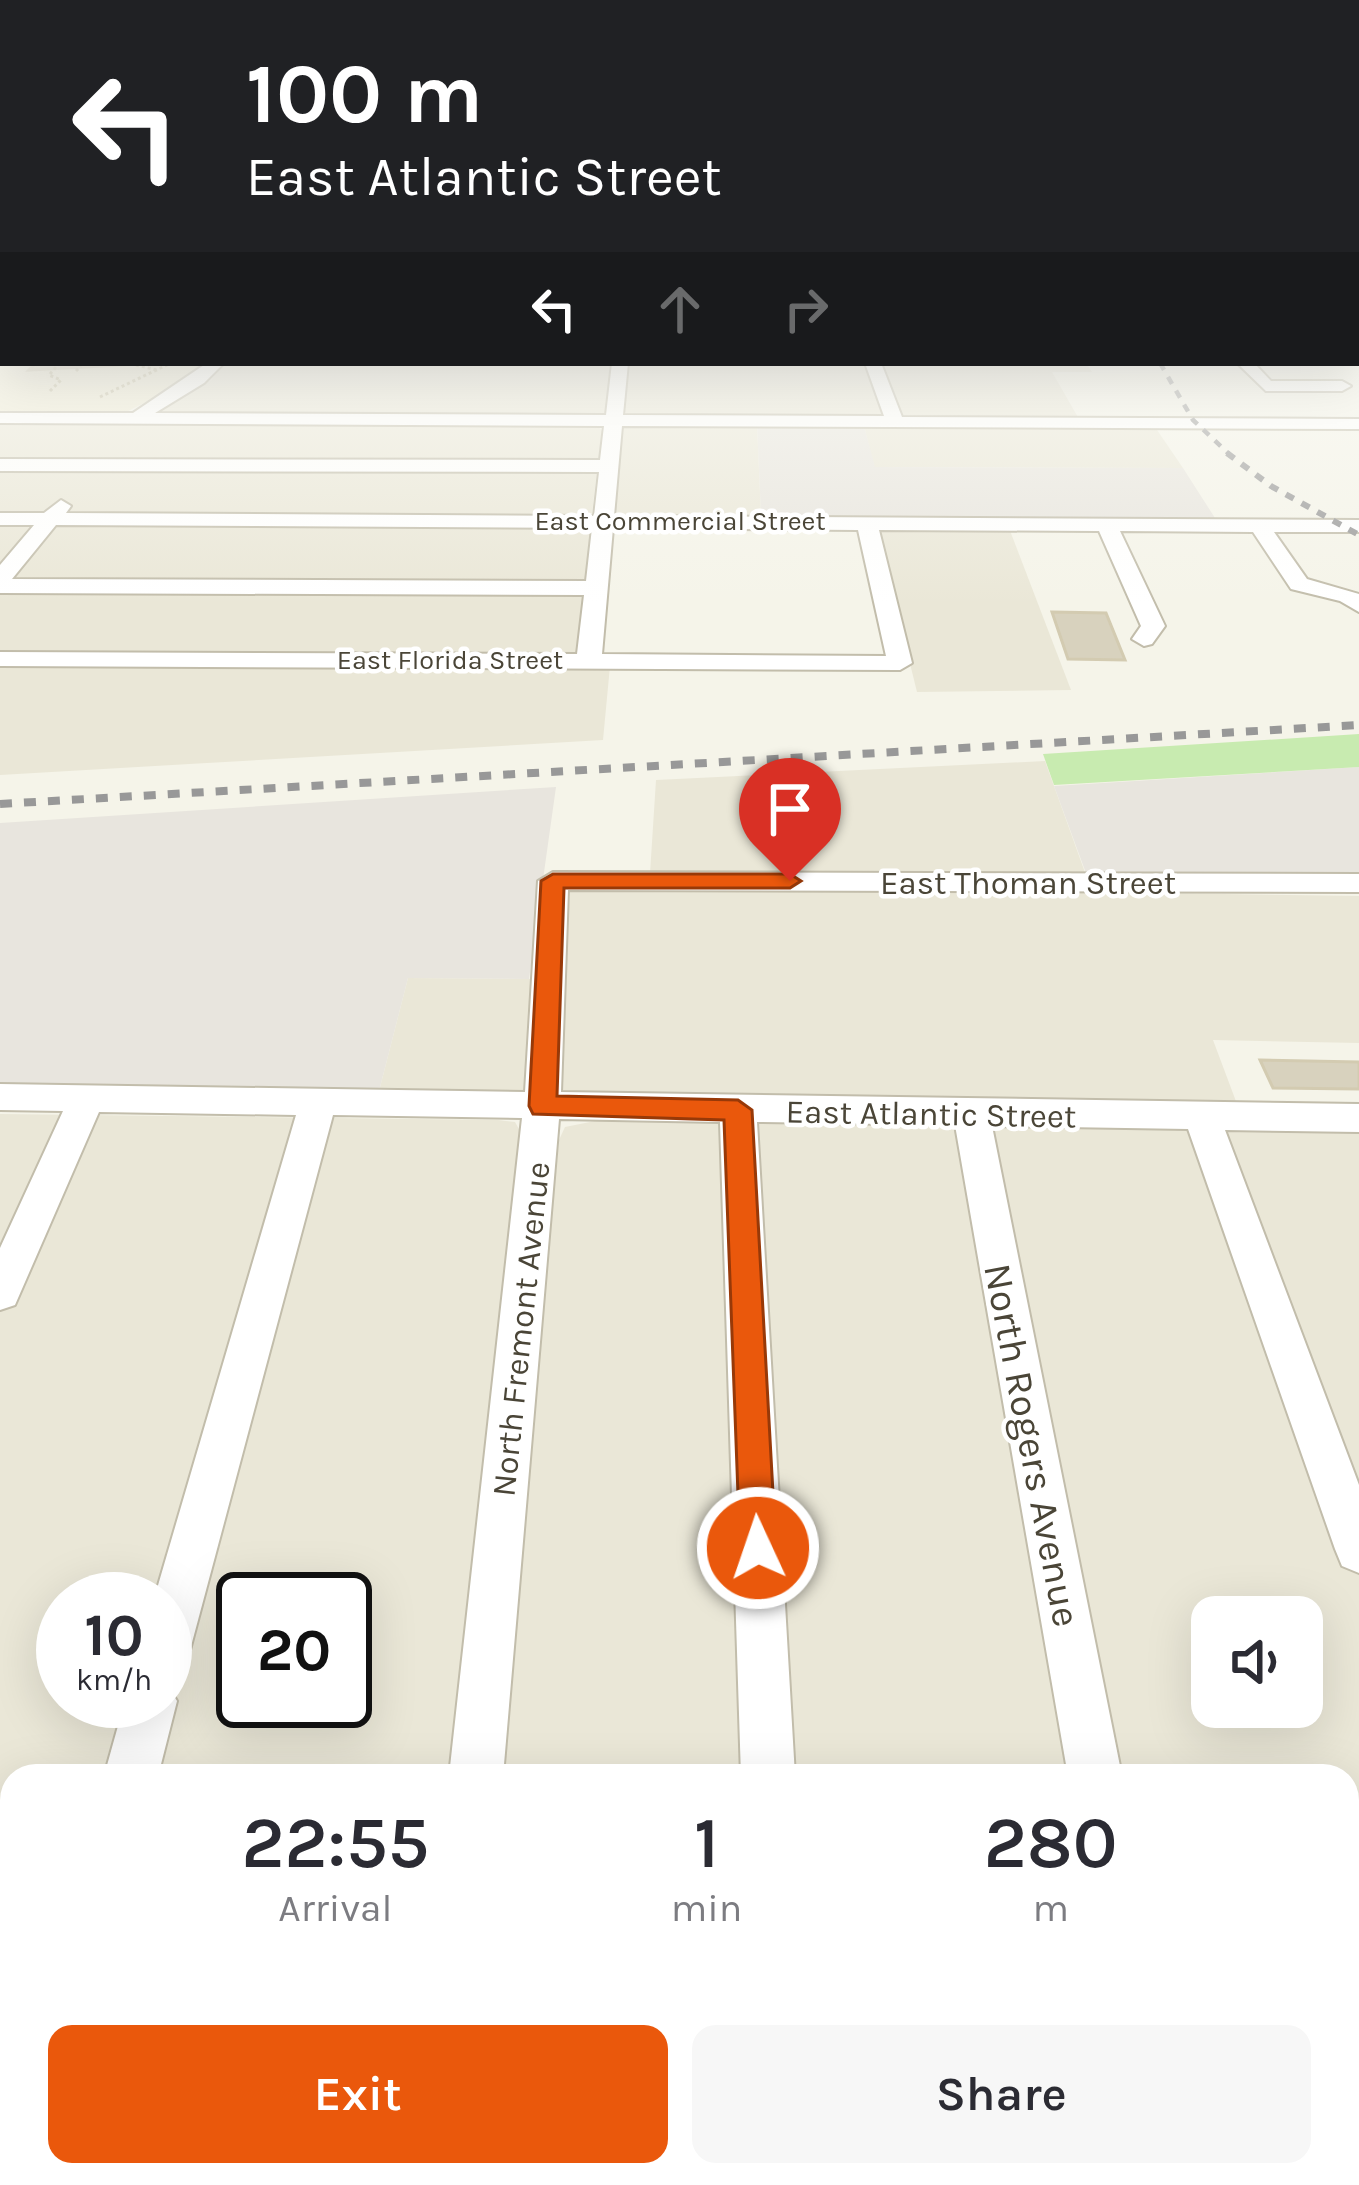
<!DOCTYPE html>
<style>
body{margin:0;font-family:Karla,sans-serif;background:#f7f7f7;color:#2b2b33;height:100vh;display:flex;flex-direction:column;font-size:45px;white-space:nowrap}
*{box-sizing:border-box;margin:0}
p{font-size:39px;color:#7c7c81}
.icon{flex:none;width:66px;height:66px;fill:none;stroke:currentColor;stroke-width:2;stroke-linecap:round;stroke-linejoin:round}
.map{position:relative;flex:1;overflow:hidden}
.panel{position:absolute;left:0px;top:1764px;width:1359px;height:423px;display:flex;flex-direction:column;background:#fff;border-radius:36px 36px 0 0;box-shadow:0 12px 48px #0002}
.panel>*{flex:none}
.top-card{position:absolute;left:0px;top:0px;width:1359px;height:366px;box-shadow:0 12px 48px #0002;background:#202124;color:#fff;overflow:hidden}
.fabs{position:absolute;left:1191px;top:1596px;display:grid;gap:24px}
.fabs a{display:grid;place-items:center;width:132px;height:132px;border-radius:24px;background:#fff;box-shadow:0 12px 48px #0002;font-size:60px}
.speed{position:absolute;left:36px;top:1572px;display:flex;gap:24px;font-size:60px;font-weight:700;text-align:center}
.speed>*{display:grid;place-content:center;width:156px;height:156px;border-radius:50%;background:#fff;box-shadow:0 12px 48px #0002;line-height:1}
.speed small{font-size:30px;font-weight:400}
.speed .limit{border:6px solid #111;border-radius:18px;background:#fff;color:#111}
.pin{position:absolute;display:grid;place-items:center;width:102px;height:102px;color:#fff;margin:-123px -51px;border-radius:50% 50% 50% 0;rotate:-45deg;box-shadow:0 0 12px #0007}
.pin .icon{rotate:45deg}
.me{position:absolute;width:132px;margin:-66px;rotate:357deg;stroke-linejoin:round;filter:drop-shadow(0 0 9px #0008)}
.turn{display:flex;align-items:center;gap:42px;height:252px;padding:0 48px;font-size:54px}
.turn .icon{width:156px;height:156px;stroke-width:2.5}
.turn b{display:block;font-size:84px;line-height:102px}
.lanes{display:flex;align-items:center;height:114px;padding:0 48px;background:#0003;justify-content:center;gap:60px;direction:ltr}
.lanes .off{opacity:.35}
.eta{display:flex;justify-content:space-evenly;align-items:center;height:204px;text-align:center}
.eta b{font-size:72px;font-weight:600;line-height:84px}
.cta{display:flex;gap:24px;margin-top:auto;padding:24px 48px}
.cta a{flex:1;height:138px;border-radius:24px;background:#ea580c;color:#fff;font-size:48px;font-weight:600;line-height:138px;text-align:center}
.cta a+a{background:#f7f7f7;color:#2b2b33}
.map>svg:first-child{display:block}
.residential{fill:#eae7d7;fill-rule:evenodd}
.industrial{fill:#e8e5de}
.education{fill:#efebd3}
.green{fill:#c8ebb0}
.building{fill:#d8d2be;stroke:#d3cbb1;stroke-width:3}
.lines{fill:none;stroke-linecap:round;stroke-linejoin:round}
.minor-casing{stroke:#c2bdab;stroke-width:4}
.path{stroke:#c4bc9b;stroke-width:3;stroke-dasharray:3 3;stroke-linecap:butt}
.minor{fill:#fff;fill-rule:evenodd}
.rail-far2{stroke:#989898;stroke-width:4.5;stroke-dasharray:8 8;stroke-linecap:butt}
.rail-far1{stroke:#989898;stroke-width:6;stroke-dasharray:9 9;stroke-linecap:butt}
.rail{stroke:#989898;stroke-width:8;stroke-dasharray:12 12;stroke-linecap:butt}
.route{fill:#ea580c;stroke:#983908;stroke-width:3}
.labels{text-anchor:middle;stroke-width:9;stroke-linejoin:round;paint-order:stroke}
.far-street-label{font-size:27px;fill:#4a4537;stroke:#fff}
.street-label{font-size:33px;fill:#4a4537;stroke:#fff}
.near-street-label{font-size:39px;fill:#4a4537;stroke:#fff}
</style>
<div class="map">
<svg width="1359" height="2185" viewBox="0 0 1359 2185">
<rect width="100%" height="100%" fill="#f5f4e9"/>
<g class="residential">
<path d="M225,363h389l-7,49 -10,4 -445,-2 18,-15 41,-19z"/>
<path d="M627,363h459l6,9h-40l27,47 -447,-3 -10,-2z"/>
<path d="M0,423l598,2 4,6 -10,82 -5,3 -587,-1z"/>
<path d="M618,424h139l4,92 -149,-2z"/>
<path d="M864,426l291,1 28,41 -309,-1z"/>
<path d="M0,524l588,2 6,7 -18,132 34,1 -7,74 -603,35z"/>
<path d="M1009,528l62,162 -154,2 -40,-162z"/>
<path d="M1045,761l47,131 267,4v147l-146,-3 24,64 -859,-9 30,-117 156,1 6,-88 79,-2 7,-109z"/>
<path d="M0,1114l498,6 17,2 5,9 -70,645h-438v399h393l-1,10h-404zM63,1599h102v102h-102zM243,1599h102v102h-102z"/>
<path d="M600,1120l759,12v1053h-898l1,-10h885v-399h-848l60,-636 6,-13zM1212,1617h90v90h-90z"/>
</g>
<g class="industrial">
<path d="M757,424l107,2 11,41 308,1 32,50 -454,-2z"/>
<path d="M1359,767v110l-272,-1 -33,-90z"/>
<path d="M556,787l-27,192 -121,-1 -30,117 -378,-6v-266z"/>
</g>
<path class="education" d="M0,354l3,9h200l-13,17 -66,33 -124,1z"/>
<path class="green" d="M1359,734v33l-305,18 -11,-31z"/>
<g class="building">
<path d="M36,363h122l-129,7z"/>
<path d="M1052,612l54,1 19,47 -57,-1z"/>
<path d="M1260,1060l99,2v27l-86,-1z"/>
</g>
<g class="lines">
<g class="minor-casing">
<g id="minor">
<path d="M1356,349l3,1v11l-3,-1z"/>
<path d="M207,363h17l-20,20 -49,30 451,2 6,-52h16l-5,52 261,1 -19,-53h16l21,54 457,2v10l-737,-3 -8,90 745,4v12h-85l33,47 52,15v18l-19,-11 -49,-12 -38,-57 -133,-1 45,95 -13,18 -8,2 -12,-7 9,-13 -42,-95 -220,-1 33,133 -12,7 -900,-4v-14l577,2 7,-59 -584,-2v-28l34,-40h-34v-12h44l17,-13 10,6 -5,7 528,3 5,-44 -599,-1v-12l600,1 4,-34 -604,-3v-10h133zM56,525l536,3 -6,53 -574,-2zM613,528l245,2 28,126 -284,-2z"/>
<path d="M1237,363h17l17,18h71l9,5 -9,5h-76z"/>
<path d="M553,872l806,2v18l-791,-2 -7,202 798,12v28l-134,-2 134,355v88l-17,-7 -7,-17 -147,-420 -196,-3 130,650h-54l-113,-651 -198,-3 38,654h-54l-21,-654 -161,-3 -56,657h-54l73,-658 -189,-3 -143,535 -7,18 -18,7v-76h-11l142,-484 -197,-3 -84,193 -15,5v-62l63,-137 -63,-1v-26l525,8 13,-211z"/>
<path d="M165,1681l12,20 -19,75h-54l21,-75h40z"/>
<path d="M12,2146v29h41l-2,10h-51v-34z"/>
<path d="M404,2175h64v10h-66z"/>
<path d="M754,2175h64l2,10h-66z"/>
<path d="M1137,2175h64l3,10h-66z"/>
</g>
</g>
<g class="path">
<path d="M136,365l21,5"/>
<path d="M76,371l5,-5"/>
<path d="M50,391l11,-11 -12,-5 8,-9"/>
<path d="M100,397l71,-34"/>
</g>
<use href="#minor" class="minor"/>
<path class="rail-far2" d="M1160,363l33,57 38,36"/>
<path class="rail-far1" d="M1227,453l44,33 88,49"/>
<path class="rail" d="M0,804l1359,-79"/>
</g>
<linearGradient id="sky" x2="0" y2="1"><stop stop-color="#8cbced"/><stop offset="0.49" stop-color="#fafaf5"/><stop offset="1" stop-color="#fafaf5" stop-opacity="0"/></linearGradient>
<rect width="1359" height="605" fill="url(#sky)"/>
<path class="route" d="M553,874h237l11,7 -11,7h-226l-7,208 181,4 14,10 24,438 -5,13 -13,5 -13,-5 -5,-13 -16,-428 -191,-6 -4,-8 12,-225z"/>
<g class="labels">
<g class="far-street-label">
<text x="680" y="530">East Commercial Street</text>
<text x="450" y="669">East Florida Street</text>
</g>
<g class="street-label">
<text x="1028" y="894">East Thoman Street</text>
<text transform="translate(931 1113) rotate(1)" y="12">East Atlantic Street</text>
<text transform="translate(520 1329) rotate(-84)" y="12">North Fremont Avenue</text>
</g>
<g class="near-street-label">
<text transform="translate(1033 1445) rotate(79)" y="14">North Rogers Avenue</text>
</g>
</g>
</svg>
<div class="fabs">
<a><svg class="icon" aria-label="sound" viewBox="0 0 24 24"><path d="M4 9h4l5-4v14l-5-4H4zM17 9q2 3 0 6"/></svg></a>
</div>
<div class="speed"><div>10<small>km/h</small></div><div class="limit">20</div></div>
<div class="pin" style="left:790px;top:881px;background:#d93025"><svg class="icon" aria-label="arrive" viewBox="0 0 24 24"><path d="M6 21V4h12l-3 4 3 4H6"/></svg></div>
<svg class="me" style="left:758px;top:1548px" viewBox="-20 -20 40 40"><circle r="17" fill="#ea580c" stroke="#fff" stroke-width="3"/><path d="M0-11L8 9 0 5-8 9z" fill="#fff"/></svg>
<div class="top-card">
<div class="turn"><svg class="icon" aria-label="left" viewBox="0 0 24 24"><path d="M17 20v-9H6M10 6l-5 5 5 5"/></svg><div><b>100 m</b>East Atlantic Street</div></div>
<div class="lanes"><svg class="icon" aria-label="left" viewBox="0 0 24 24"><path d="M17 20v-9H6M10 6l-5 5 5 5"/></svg><svg class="icon off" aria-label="ahead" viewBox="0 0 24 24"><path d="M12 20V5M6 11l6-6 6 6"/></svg><svg class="icon off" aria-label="right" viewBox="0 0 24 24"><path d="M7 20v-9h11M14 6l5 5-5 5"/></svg></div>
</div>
<section class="panel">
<div class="eta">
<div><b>22:55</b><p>Arrival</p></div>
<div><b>1</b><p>min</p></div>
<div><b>280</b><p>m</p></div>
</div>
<div class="cta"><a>Exit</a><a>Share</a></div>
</section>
</div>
